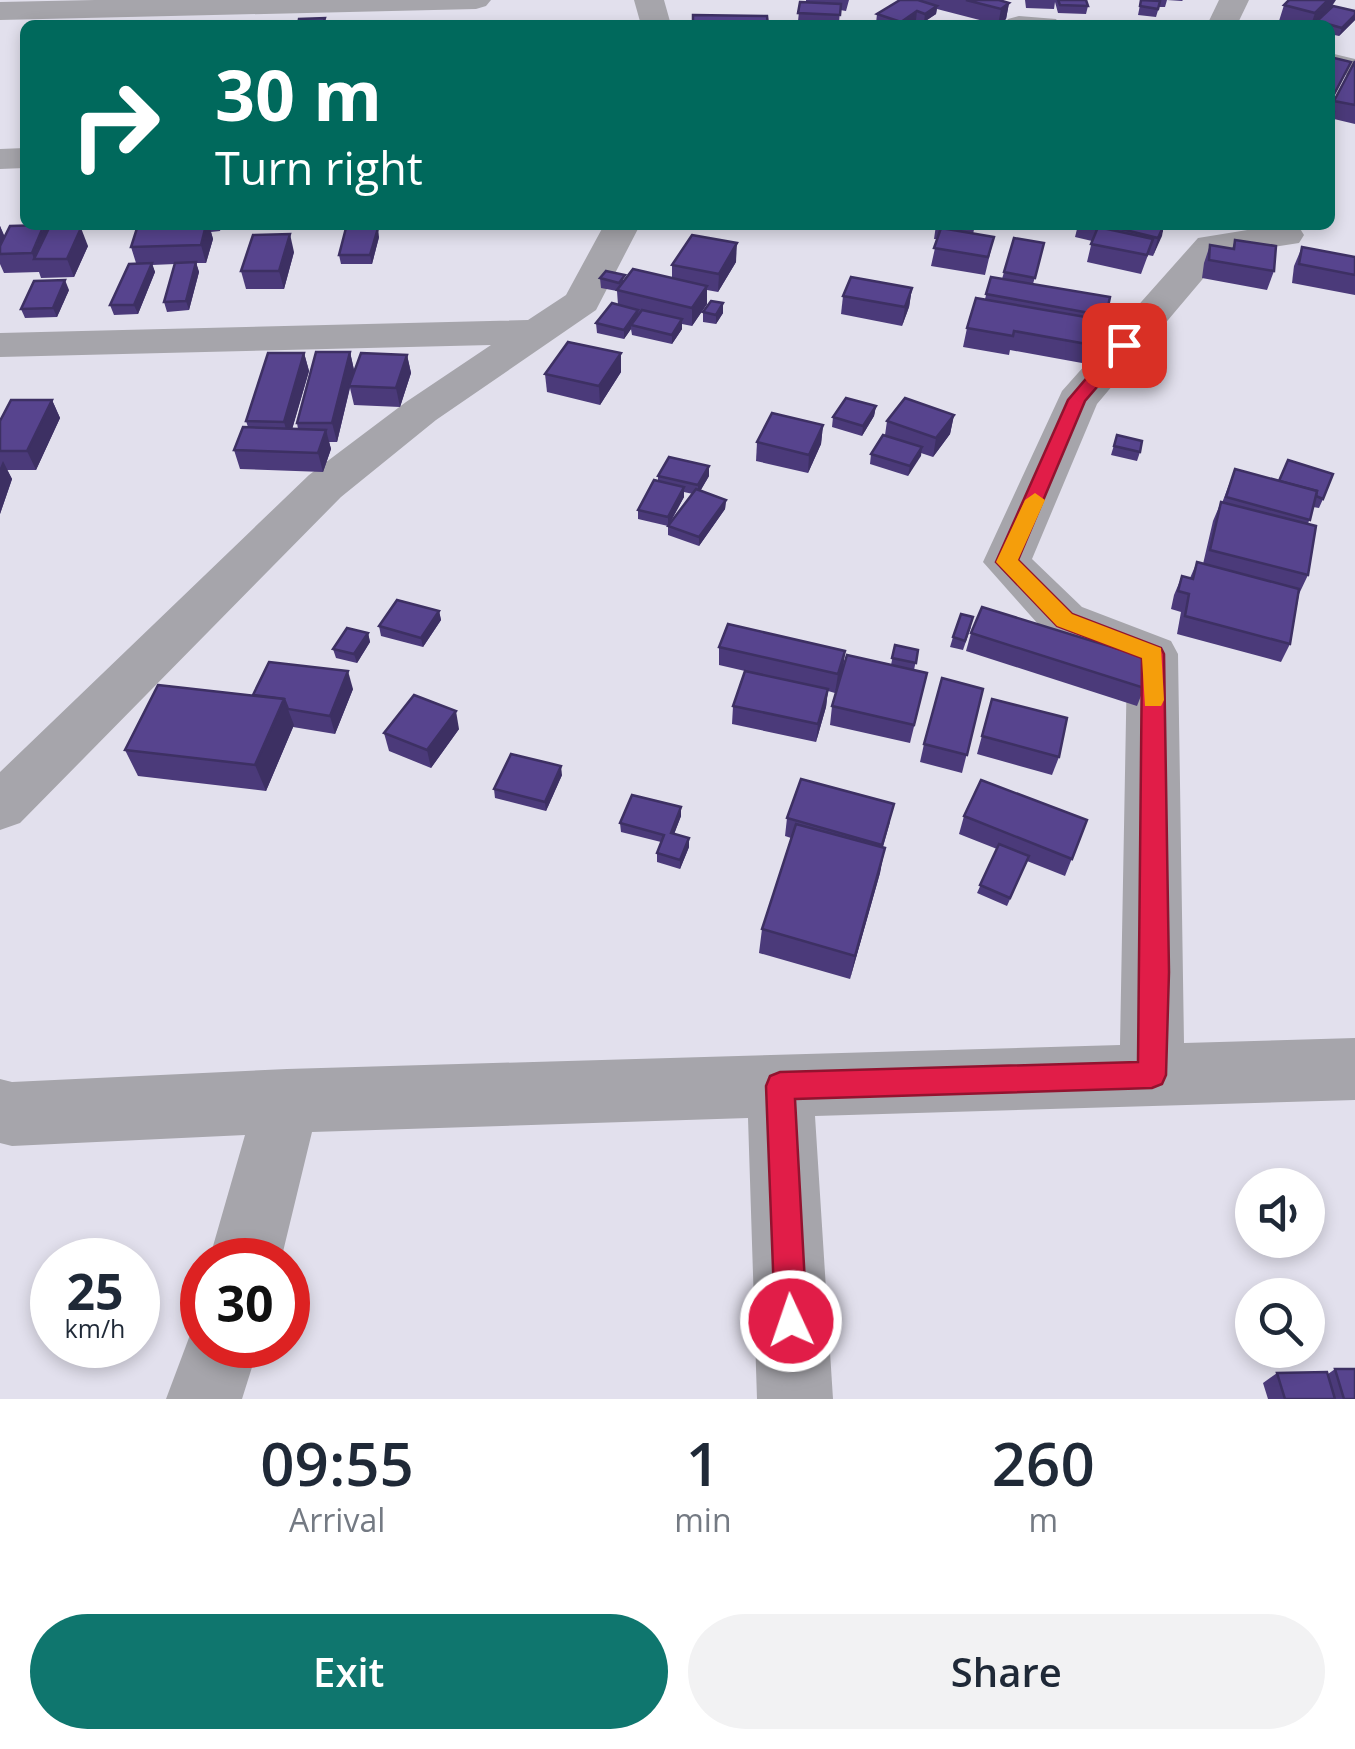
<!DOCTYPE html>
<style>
body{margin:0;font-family:"Open Sans",sans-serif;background:#f2f2f3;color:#1f2937;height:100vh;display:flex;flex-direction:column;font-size:38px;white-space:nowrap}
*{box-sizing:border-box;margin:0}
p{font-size:32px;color:#747a83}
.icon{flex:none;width:55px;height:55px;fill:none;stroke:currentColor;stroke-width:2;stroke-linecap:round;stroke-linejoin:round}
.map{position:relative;height:1399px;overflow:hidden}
.panel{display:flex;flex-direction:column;background:#fff;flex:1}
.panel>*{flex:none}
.hud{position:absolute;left:20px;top:20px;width:1315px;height:210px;border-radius:15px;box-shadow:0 5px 15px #0003;background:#00695c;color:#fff;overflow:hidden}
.tools{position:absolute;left:1235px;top:1168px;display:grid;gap:20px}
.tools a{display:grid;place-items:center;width:90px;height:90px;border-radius:50%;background:#fff;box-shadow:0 5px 15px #0003;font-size:50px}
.speed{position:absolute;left:30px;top:1238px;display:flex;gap:20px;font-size:50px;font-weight:700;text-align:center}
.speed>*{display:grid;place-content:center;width:130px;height:130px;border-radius:50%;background:#fff;box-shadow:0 5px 15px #0003;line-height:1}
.speed small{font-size:25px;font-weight:400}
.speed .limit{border:15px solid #d22;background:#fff;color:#111}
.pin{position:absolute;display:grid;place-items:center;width:85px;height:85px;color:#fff;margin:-42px;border-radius:20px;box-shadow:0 5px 15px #0006}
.me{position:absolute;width:110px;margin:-55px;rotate:357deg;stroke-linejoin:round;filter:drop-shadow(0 0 8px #0008)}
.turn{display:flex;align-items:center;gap:35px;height:210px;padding:0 30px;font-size:45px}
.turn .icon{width:130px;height:130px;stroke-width:2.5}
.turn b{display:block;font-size:70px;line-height:85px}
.eta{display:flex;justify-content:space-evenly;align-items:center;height:170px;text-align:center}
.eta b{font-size:60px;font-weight:600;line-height:70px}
.cta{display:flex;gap:20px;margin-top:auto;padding:20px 30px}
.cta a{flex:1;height:115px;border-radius:60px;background:#0f766e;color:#fff;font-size:40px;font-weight:600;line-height:115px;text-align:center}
.cta a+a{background:#f2f2f3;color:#1f2937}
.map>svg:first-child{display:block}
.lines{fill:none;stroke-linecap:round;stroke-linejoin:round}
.minor{fill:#a6a5ab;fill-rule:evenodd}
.wall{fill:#4b3a7a;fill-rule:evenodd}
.shaded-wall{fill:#3d3063}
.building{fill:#57448e;stroke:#3d3063;stroke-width:2.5}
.route{fill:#e11d48;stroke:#92132f;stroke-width:2.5}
.slow{fill:#f59e0b}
</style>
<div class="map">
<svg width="1355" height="1399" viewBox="0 0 1355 1399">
<rect width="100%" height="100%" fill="#e2e0ed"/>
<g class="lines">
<g class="minor">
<path d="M95,0h396l-5,6 -10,3 -476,11v-18z"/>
<path d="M634,0h30l7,25h-30z"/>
<path d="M1219,0h30l-12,25h-30z"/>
<path d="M1019,16l37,3 4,6h-56l4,-6z"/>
<path d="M1330,53l25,6v18l-25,-6z"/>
<path d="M25,148v20l-25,1v-20z"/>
<path d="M604,225h36l-44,85 -160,110 -95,77 -321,326 -20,7v-58l309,-297 97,-73 85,-57 -491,12v-24l528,-13 38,-25z"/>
<path d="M1279,225l20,2 5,8 -5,8 -76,12 -126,149 -65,155 50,48 89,34 7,13 6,389 171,-5v62l-540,16 18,283h-76l-9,-281 -436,14 -31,128h-72l36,-125 -233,11 -12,-3v-64l12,3 275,-13 833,-24 7,-381 -81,-31 -63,-71 79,-171 136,-153z"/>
<path d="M202,1316v29h57l-17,54h-76l30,-80z"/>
</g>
</g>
<g class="wall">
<path d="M806,0h43l-3,11 -6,-1 -1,13 -41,-2 2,-19h6z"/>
<path d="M900,0h99l10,3 -3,16 -7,6 -62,-16 -1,5 -12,8 -8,-2 -8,5h-25l-7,-2 1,-9z"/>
<path d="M1025,0h61l2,6 -2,8 -28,-1 -3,-11 -1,7 -28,-1z"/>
<path d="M1141,0h42l-1,1 -15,-1 -2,7h-6l-3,10 -18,-2z"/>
<path d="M1332,4l-2,4 25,12 -16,16 -9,-2v-9h-14l1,-3 -3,3h-22l-13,-4 5,-16z"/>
<path d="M1355,61v63l-21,-5 -1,7 -3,9v-24z"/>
<path d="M138,225h84l-2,6 -9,1 2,7 -7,24h-10l3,9 -10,38 -22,2 -3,-10 11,-38 -23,1 3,7 -17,42 -24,1 -4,-10 26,-42 -5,-16z"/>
<path d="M936,225h39l-2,9 21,3 -9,38 -54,-9 6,-27h-3z"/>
<path d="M1078,225h87l-12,31 -5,-1 -7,19 -54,-12 5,-21 -17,-4z"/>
<path d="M0,226l4,10 43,-4 41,14 -14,31 -33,1 -2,-6 -35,1 -4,-9z"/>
<path d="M379,237l-7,27h-31l-2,-9z"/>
<path d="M1014,238l30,5 -11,41 73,32 -13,49 -83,-15 -1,5 -46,-8 4,-19 18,-29 6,-22 11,2z"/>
<path d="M1235,240l39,31 -7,19 -65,-12 2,-15 6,-18 22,4z"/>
<path d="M1302,247l53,10v38l-63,-12 2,-17z"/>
<path d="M294,252l-10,37h-38l-5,-18z"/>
<path d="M736,262l-18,30 -11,-2v14l-15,22 -10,-2v5l-10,15 -40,-9 -1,-6 -7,10 -27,-6 -1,-10 22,-18 -1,-14 -16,-3 -1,-10 25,2 47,-2v-13z"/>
<path d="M912,288l-3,19 -7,19 -61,-12 2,-18z"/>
<path d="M69,290l-12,27 -32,1 -4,-9z"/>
<path d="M723,303v10l-7,11 -13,-2v-10z"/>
<path d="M350,352l4,18 -2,10 55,-25 4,18 -11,34 -46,-2 -4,-17 -13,54h-8l2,7 -8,23 -83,-3 -6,-19 14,-23 -2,-6 58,-68 5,18 -17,58h6l-1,-6z"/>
<path d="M621,353v19l-21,33 -53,-13 -2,-18z"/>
<path d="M52,400l8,18 -24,52h-29l5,9 -12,35v-93z"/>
<path d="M876,406l-2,10 -12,20 -30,-9 1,-10z"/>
<path d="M954,415l-4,19 -17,23 -12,-4 -13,23 -38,-12 1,-10 14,-19 2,-14z"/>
<path d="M823,425l-2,19 -13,29 -52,-12 1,-19z"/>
<path d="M1114,445l26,7 -3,9 -26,-6z"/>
<path d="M1235,469l88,30 -4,9 -6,-1 -5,17v51l-9,19 -9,50 -9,18 -104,-28 4,-22 -10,-3 3,-14 8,-19 8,2 7,-16 6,2 10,-43 8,-19 1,1z"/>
<path d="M658,476h51l-9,15 26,9 -1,9 -26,37 -31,-11v-9l-30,-7v-9l20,-29zM684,492l9,2 -23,29 14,-26z"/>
<path d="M439,611l2,9 -18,27 -42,-11 -2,-10z"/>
<path d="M971,627l-8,23 -13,-3 3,-10z"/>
<path d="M368,633l2,9 -13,21 -21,-5 -3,-9z"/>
<path d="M971,633l147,16 26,39 -7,18 -171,-55z"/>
<path d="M895,645l23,5 -4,20 13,3 -17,70 -80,-18 2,-19 59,-41z"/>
<path d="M719,647l126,4 -2,18 -8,24 -7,-2 -2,16 -10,35 -84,-18 1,-18 12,-35 -26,-6z"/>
<path d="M353,689l-18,45 -42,-7 -27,64 -128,-15 -13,-26 128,-55z"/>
<path d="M983,689l-21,84 -42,-11 4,-18z"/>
<path d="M992,699l67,58 -7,18 -75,-21z"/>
<path d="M459,729l-28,39 -42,-17 -5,-18z"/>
<path d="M562,775l-16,36 -51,-13 -1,-9z"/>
<path d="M681,807v9l-7,18 15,4v9l-9,22 -23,-7v-9l4,-11 -40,-10 -1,-9z"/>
<path d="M964,816l123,4 -22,56 -38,-15 -20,45 -30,-13 20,-44 -38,-15z"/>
<path d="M787,818l103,4 -7,25 -3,26 -30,106 -91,-26 3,-24 29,-91 -6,-2z"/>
<path d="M1335,1369l20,30h-87l-5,-16 14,-10 51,1z"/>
</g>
<g class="shaded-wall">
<path d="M1328,0h8l-6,9 -16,16h-3l4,-12z"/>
<path d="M1009,3l-3,16 -8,6 3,-16z"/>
<path d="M937,6l-1,8 -12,8 1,-8z"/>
<path d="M917,11l-1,9 -8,5h-7v-3z"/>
<path d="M1355,15v5l-16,16 3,-8z"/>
<path d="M45,225l7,18 -18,16 -2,-6z"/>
<path d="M206,225h3l4,14 -7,24 -5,-18z"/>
<path d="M1164,225l-2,11 -9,20 5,-18z"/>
<path d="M0,226l8,18 -8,10z"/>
<path d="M81,228l7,18 -14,31 -7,-18z"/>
<path d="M378,228l1,9 -7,27 -2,-9z"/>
<path d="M290,234l4,18 -10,37 -5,-18z"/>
<path d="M737,243l-1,19 -18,30 1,-18z"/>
<path d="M196,262l3,10 -10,38 -3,-9z"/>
<path d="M152,263l3,9 -17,42 -4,-9z"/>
<path d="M65,280l4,10 -12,27 -4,-9z"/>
<path d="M707,286v18l-15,22v-18z"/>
<path d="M912,288l-3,19 -7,19 3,-19z"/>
<path d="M723,303v10l-7,11v-9z"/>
<path d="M638,310l1,9 -8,6v4l-7,10v-9z"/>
<path d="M682,319v10l-10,15v-9z"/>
<path d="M350,352l4,18 -17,72 -5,-19z"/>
<path d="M304,353l5,18 -20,69 -5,-18z"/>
<path d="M621,353v19l-21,33 -1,-19z"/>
<path d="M407,355l4,18 -11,34 -4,-19z"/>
<path d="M52,400l8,18 -24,52 -9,-19z"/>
<path d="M876,406l-2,10 -12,20 1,-10z"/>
<path d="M954,415l-4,19 -17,23 3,-19z"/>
<path d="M823,425l-2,19 -13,29 1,-18z"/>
<path d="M326,430l5,19 -8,23 -5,-19z"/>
<path d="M922,447l-1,9 -13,20 2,-10z"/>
<path d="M3,461l9,18 -12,35v-46z"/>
<path d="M709,466v10l-11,19v-10z"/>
<path d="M684,487v10l-16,29v-9z"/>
<path d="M726,500l-1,9 -26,37v-9z"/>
<path d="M439,611l2,9 -18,27 -2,-9z"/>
<path d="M368,633l2,9 -13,21 -3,-9z"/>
<path d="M845,651l-2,18 -8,24 3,-19z"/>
<path d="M348,671l5,18 -18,45 -5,-18z"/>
<path d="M828,689l-2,18 -10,35 2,-18z"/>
<path d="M284,699l10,26 -28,66 -11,-26z"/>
<path d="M456,711l3,18 -28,39 -4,-18z"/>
<path d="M561,766l1,9 -16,36 -1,-9z"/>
<path d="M681,807v9l-10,26v-9z"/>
<path d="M689,838v9l-9,22v-9z"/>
<path d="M885,848l-5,25 -30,106 5,-23z"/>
</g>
<g class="building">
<path d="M900,0h18l19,6 -12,8 -8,-3 -16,11 -24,-8z"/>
<path d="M966,0h33l10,3 -8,6z"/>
<path d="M1058,0h28l2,6 -28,-1z"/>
<path d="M1141,0l19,1 -2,8 -18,-3z"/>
<path d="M1289,0h39l-13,13 -31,-8z"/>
<path d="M800,2l41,2 -1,11 -42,-2z"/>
<path d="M1333,6l22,5v4l-13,13 -25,-7z"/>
<path d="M693,15l74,1 1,9h-75z"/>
<path d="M325,18l-2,7h-25l1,-6z"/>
<path d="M1330,57l21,5 -21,40z"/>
<path d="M1355,61v44l-21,-4z"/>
<path d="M1330,112h4l-1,14h-3z"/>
<path d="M44,225l-12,28 -32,1v-8l10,-20z"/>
<path d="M138,225h68l-5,20 -70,2z"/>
<path d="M1105,225h59l-6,13z"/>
<path d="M1098,227l55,12 -6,16 -56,-11z"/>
<path d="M49,228h32l-14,31h-33z"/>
<path d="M346,228h32l-8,27h-31z"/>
<path d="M941,228l53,9 -6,20 -54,-9z"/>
<path d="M290,234l-11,37h-38l12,-36z"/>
<path d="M692,235l45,8 -18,31 -47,-9z"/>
<path d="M1014,238l30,5 -9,35 -31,-6z"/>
<path d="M1235,240l41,6 -2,25 -65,-11 1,-15 24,4z"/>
<path d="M1302,247l53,10v18l-56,-11z"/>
<path d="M196,262l-10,39 -22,1 11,-39z"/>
<path d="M152,263l-18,42h-24l19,-41z"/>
<path d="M633,269l74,17 -15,22 -75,-18z"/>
<path d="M606,271l19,4 -6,8 -19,-5z"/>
<path d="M851,277l61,11 -7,19 -62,-11z"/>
<path d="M991,277l119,20 -4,19 -120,-22z"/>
<path d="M65,280l-12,28 -32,1 13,-28z"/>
<path d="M976,298l127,22 -5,26 -84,-15 -1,5 -46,-8z"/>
<path d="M711,301l12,2 -7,12 -13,-3z"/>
<path d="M612,303l26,7 -14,20 -28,-7z"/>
<path d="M642,310l40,9 -10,16 -41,-10z"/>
<path d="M568,342l53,11 -22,33 -54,-12z"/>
<path d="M316,352h34l-18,71h-35z"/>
<path d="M268,353h36l-20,69 -38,-1z"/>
<path d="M361,353l46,2 -11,33 -47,-2z"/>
<path d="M846,398l30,8 -13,20 -30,-9z"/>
<path d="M905,398l49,17 -18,23 -49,-17z"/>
<path d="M11,400h41l-25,51h-27v-30z"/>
<path d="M772,413l51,12 -14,30 -52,-13z"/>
<path d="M243,427l83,3 -8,23 -84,-3z"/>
<path d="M883,435l39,12 -12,19 -39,-12z"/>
<path d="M1117,435l25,6 -2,11 -26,-6z"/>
<path d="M669,457l40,9 -11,19 -40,-9z"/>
<path d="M1288,460l45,14 -10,25 -7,-3 1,-5 -38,-10z"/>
<path d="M1235,469l82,22 -7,29 -84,-23z"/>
<path d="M654,480l30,7 -16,30 -30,-7z"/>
<path d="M696,489l30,11 -27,37 -31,-11z"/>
<path d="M1221,502l95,24 -8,49 -98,-25z"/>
<path d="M1197,562l102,27 -9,55 -105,-28 4,-22 -11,-3 4,-15 11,3z"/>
<path d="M397,600l42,11 -18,27 -42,-12z"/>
<path d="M982,607l136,42 3,-8 35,10 -12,37 -173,-55z"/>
<path d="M961,614l12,3 -8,24 -12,-4z"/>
<path d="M728,624l117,27 -7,23 -119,-27z"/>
<path d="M347,628l21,5 -14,21 -21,-5z"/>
<path d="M895,645l23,5 -2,13 -24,-5z"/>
<path d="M847,655l80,18 -13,52 -82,-19z"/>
<path d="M269,662l79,9 -18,45 -42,-7 -4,-10 -31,-4z"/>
<path d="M745,671l83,18 -10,35 -85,-18z"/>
<path d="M942,678l41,11 -16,66 -43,-11z"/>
<path d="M158,685l126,14 -29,66 -130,-15z"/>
<path d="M414,695l42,16 -29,39 -43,-17z"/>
<path d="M992,699l75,19 -8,39 -77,-21z"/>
<path d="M511,754l50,12 -16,36 -51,-13z"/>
<path d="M801,779l93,25 -12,41 -95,-27z"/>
<path d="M981,780l106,40 -15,39 -108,-43z"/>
<path d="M632,795l49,12 -10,26 18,5 -9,22 -23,-7 7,-18 -44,-12z"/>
<path d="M796,824l89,24 -30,108 -93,-27z"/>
<path d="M999,844l30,12 -19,42 -30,-13z"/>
<path d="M1335,1369h20v30h-11z"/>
<path d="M1327,1372l8,27h-50l-8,-26z"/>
</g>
<path class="route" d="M1124,340l9,5 -48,56 -67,159 54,54 89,34 3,6 5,318 -3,103 -4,9 -10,4 -357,11 12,222 -5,11 -11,5 -11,-5 -5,-11 -9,-235 4,-10 10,-4 358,-10 4,-404 -85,-32 -61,-64 72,-162 50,-59z"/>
<path class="slow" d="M1035,493l10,7 -27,60 54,54 89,34 3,52 -3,6h-16l-3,-48 -85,-32 -61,-64 29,-62z"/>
</svg>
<div class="tools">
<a><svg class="icon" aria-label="sound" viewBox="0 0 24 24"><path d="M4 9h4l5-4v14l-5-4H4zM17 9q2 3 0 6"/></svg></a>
<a><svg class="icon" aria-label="search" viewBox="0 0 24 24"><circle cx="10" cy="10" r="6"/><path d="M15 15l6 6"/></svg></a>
</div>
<div class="speed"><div>25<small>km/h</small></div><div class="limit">30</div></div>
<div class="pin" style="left:1124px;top:345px;background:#d93025"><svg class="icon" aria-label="arrive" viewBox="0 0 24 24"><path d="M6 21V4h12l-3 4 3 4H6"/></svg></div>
<svg class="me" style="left:791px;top:1321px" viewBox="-20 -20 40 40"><circle r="17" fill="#e11d48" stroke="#fff" stroke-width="3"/><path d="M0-11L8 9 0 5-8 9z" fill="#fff"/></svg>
<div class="hud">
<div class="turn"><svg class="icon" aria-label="right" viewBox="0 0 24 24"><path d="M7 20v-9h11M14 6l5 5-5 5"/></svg><div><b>30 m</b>Turn right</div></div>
</div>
</div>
<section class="panel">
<div class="eta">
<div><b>09:55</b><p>Arrival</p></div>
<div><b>1</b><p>min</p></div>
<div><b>260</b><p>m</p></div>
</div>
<div class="cta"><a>Exit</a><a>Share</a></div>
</section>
